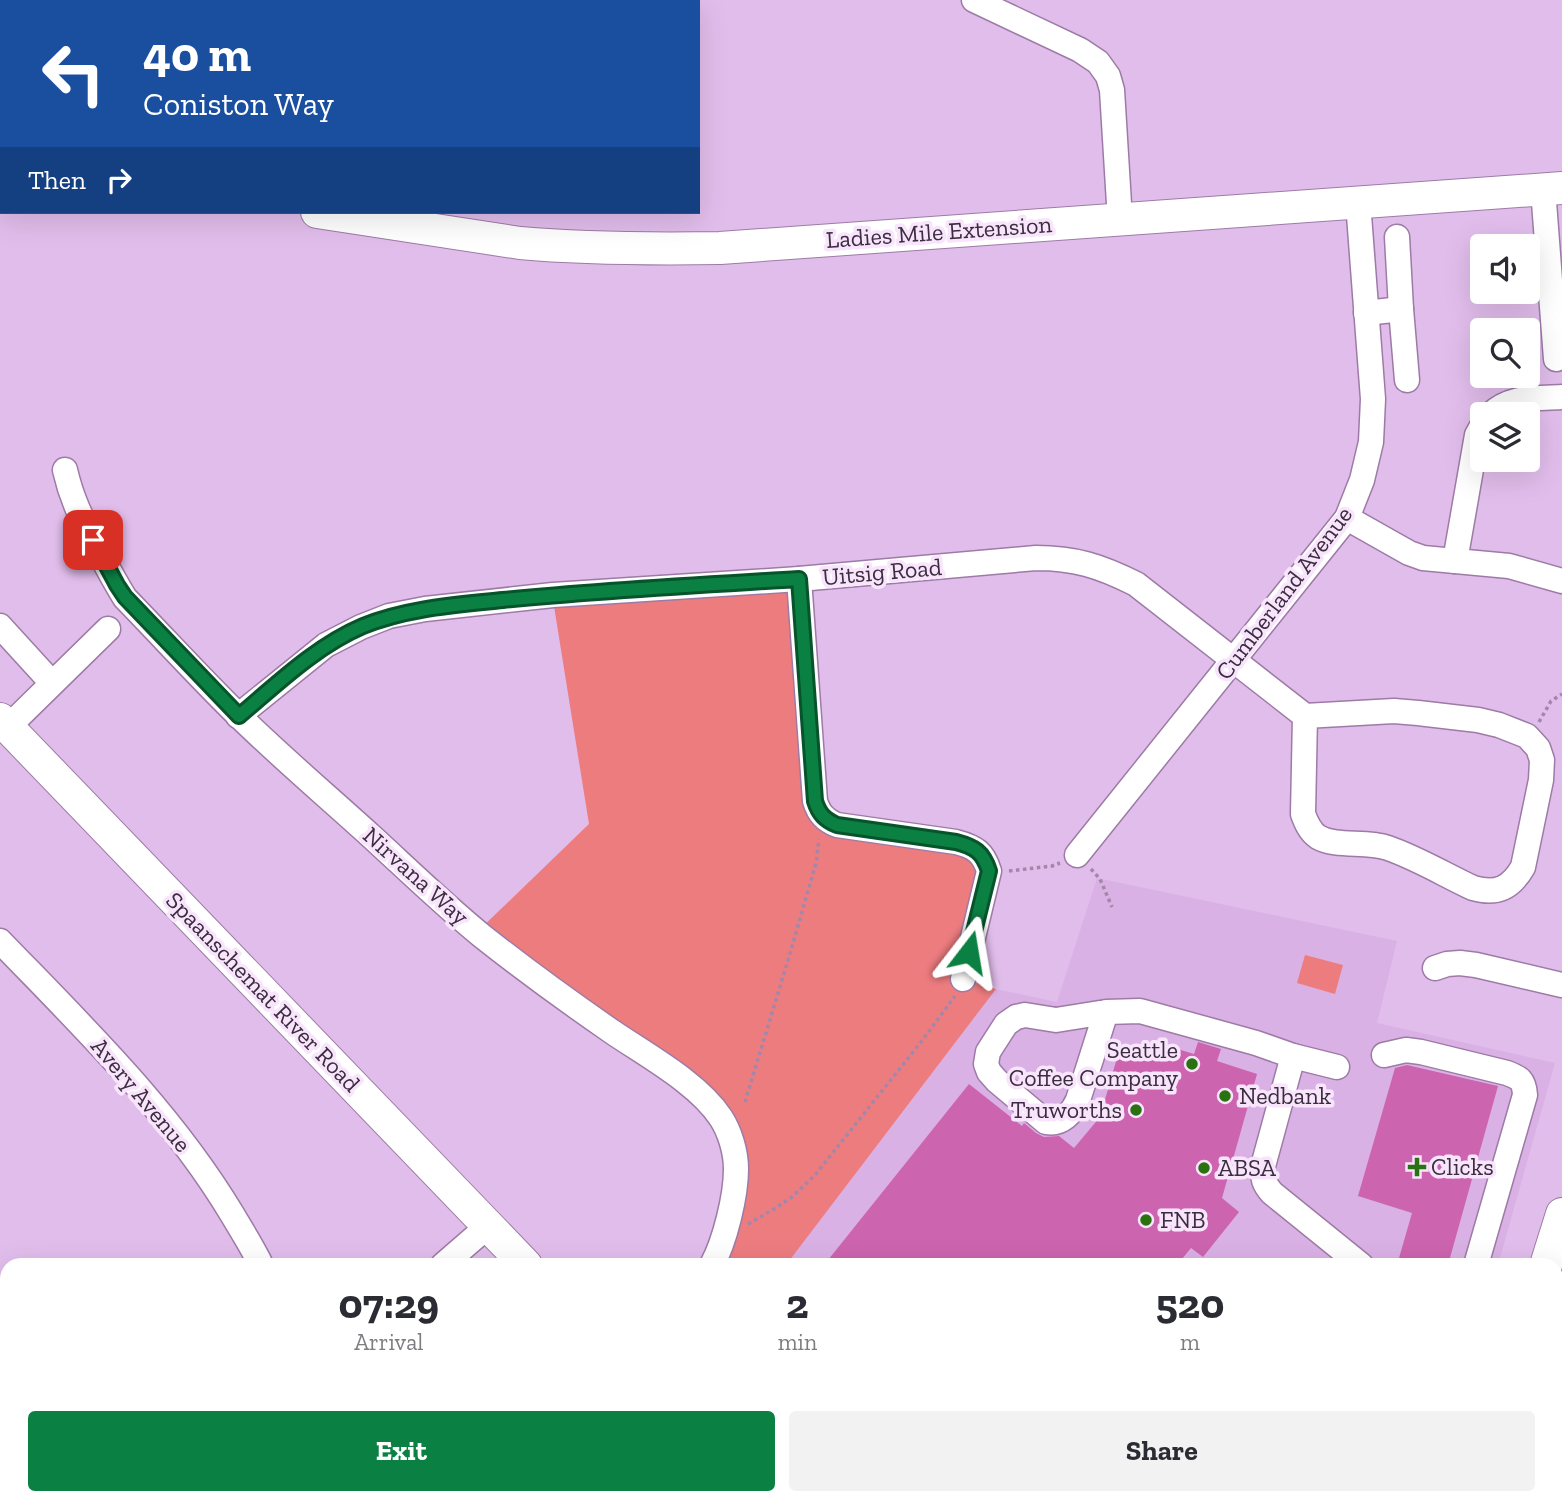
<!DOCTYPE html>
<style>
body{margin:0;font-family:"Zilla Slab",serif;background:#f2f2f3;color:#2b2b33;height:100vh;display:flex;flex-direction:column;font-size:26px;white-space:nowrap}
*{box-sizing:border-box;margin:0}
p{font-size:23px;color:#7c7c81}
.icon{flex:none;width:38px;height:38px;fill:none;stroke:currentColor;stroke-width:2;stroke-linecap:round;stroke-linejoin:round}
.map{position:relative;flex:1;overflow:hidden}
.details{position:absolute;left:0px;top:1258px;width:1563px;height:247px;display:flex;flex-direction:column;background:#fff;border-radius:21px 21px 0 0;box-shadow:0 7px 28px #0002}
.details>*{flex:none}
.top-card{position:absolute;left:0px;top:0px;width:700px;height:214px;box-shadow:0 7px 28px #0002;background:#1a4fa0;color:#fff;overflow:hidden}
.tools{position:absolute;left:1470px;top:234px;display:grid;gap:14px}
.tools a{display:grid;place-items:center;width:70px;height:70px;border-radius:7px;background:#fff;box-shadow:0 7px 28px #0002;font-size:35px}
.pin{position:absolute;display:grid;place-items:center;width:60px;height:60px;color:#fff;margin:-30px;border-radius:14px;box-shadow:0 4px 10px #0006}
.me{position:absolute;width:77px;margin:-38px;rotate:14deg;stroke-linejoin:round;filter:drop-shadow(0 0 5px #0008)}
.turn{display:flex;align-items:center;gap:24px;height:147px;padding:0 28px;font-size:32px}
.turn .icon{width:91px;height:91px;stroke-width:2.5}
.turn b{display:block;font-size:49px;line-height:60px}
.then{display:flex;align-items:center;height:66px;padding:0 28px;background:#0003;gap:14px;font-size:26px}
.eta{display:flex;justify-content:space-evenly;align-items:center;height:119px;text-align:center}
.eta b{font-size:42px;font-weight:800;line-height:49px}
.cta{display:flex;gap:14px;margin-top:auto;padding:14px 28px}
.cta a{flex:1;height:80px;border-radius:7px;background:#0b8043;color:#fff;font-size:28px;font-weight:800;line-height:80px;text-align:center}
.cta a+a{background:#f2f2f3;color:#2b2b33}
.map>svg:first-child{display:block}
.built{fill:#dab1e5}
.green{fill:#ed7c7f}
.building{fill:#cd64af}
.lines{fill:none;stroke-linecap:round;stroke-linejoin:round}
.minor-casing{stroke:#9d7ba6;stroke-width:27}
.major-casing{stroke:#9d7ba6;stroke-width:34}
.path{stroke:#a287aa;stroke-width:3.5;stroke-dasharray:3.5 3.5;stroke-linecap:butt}
.minor{stroke:#fff;stroke-width:24}
.major{stroke:#fff;stroke-width:32}
.route-casing{stroke:#07532c;stroke-width:18}
.route{stroke:#0b8043;stroke-width:12}
.poi-dot{fill:#2a7111;stroke:#f8e5fc;stroke-width:2.5}
.labels{text-anchor:middle;stroke-width:7;stroke-linejoin:round;paint-order:stroke}
.street-label{font-size:24px;fill:#3b2d3f;stroke:#f8e5fc}
.poi-label{font-size:24px;fill:#3b2d3f;stroke:#f8e5fc;text-anchor:start}
</style>
<div class="map">
<svg width="1562" height="1504" viewBox="0 0 1562 1504">
<rect width="100%" height="100%" fill="#e1bdeb"/>
<g class="built">
<path d="M1097,878l300,63 -20,82 178,40 -57,202h-712l210,-276 61,13z"/>
<path d="M807,1498h626l-2,6h-618z"/>
</g>
<g class="green">
<path d="M799,579l19,230 161,43 -16,127 33,10 -210,276h-76l22,-73 -13,-73 -243,-186 113,-109 -36,-224z"/>
<path d="M1305,955l38,10 -8,29 -38,-11z"/>
</g>
<g class="building">
<path d="M1198,1042l23,7 -4,12 40,13 -35,124 17,14 -36,45 -12,-9 -14,17h-353l145,-181 53,42 2,-3 12,10 8,4 15,-1 15,12 26,-31 19,-66 34,9 5,-17 36,11z"/>
<path d="M1407,1065l91,21 -50,179h-51l15,-52 -54,-17 37,-128z"/>
</g>
<g class="lines">
<g class="minor-casing">
<g id="minor">
<path d="M974,0l106,50 18,12 10,14 4,14 8,130"/>
<path d="M56,2v-2"/>
<path d="M1543,189l13,170"/>
<path d="M1397,237l4,72"/>
<path d="M1366,313l35,-4 6,71"/>
<path d="M1490,415c21,-20 45,-16 72,-18"/>
<path d="M65,470c7,31 18,51 32,78 9,17 18,34 28,50 38,39 75,80 114,118 43,42 89,81 133,121 36,33 72,68 110,99 43,34 87,66 132,97 34,23 85,51 107,85 9,14 15,34 15,51 0,27 -11,72 -24,96"/>
<path d="M1347,518l62,35 14,5 86,8 53,15"/>
<path d="M1455,561l22,-126 5,-9"/>
<path d="M799,579l16,222c4,13 10,19 22,24l119,17c19,5 27,10 33,29l-26,108"/>
<path d="M0,626l52,57"/>
<path d="M238,716l88,-71 35,-18 28,-11 36,-7 128,-14 246,-16 237,-21c39,0 64,8 100,26l169,132 89,-5 24,2 60,7 21,5 28,11 11,12 4,12 -1,20 -18,87c-12,21 -26,28 -50,21 -28,-13 -56,-30 -85,-40 -22,-8 -51,0 -70,-11 -8,-5 -12,-15 -15,-23l2,-98"/>
<path d="M8,727l100,-98"/>
<path d="M1077,855l270,-337 15,-38 9,-38 2,-43 -15,-197"/>
<path d="M0,941c83,86 170,170 232,273 10,17 21,34 29,51"/>
<path d="M1435,968l12,-4 13,-1 16,2 86,20"/>
<path d="M1106,1012l-28,88c-6,13 -16,25 -32,22l-49,-41 -8,-9 -3,-8 2,-12 18,-28 10,-7 9,-2 31,5 50,-8 34,-1 116,32 37,13 -30,110c-1,12 1,18 9,27l89,72"/>
<path d="M1384,1055l22,-5 15,2 86,21c13,5 17,7 18,22l-49,170"/>
<path d="M1293,1056l44,11"/>
<path d="M443,1265l45,-39"/>
<path d="M311,1498l1,6"/>
<path d="M911,1498l7,6"/>
<path d="M1113,1498l2,6"/>
<path d="M1292,1504l9,-6"/>
</g>
</g>
<g class="major-casing">
<g id="major">
<path d="M0,156h2"/>
<path d="M317,212l203,31c67,6 133,6 200,5l842,-60"/>
<path d="M0,719l526,546"/>
<path d="M1546,1265l16,-51"/>
<path d="M760,1498l8,6"/>
<path d="M1471,1504l2,-6"/>
</g>
</g>
<g class="path">
<path d="M1539,722l12,-21 11,-7"/>
<path d="M1091,869l9,10 12,28"/>
<path d="M1009,871l43,-5 8,-3"/>
<path d="M745,1102l44,-145 27,-94 3,-24"/>
<path d="M748,1224l26,-15 18,-12 23,-22 106,-133 34,-46"/>
<path d="M1336,1504l15,-6"/>
</g>
<use href="#minor" class="minor"/>
<use href="#major" class="major"/>
</g>
<g class="lines">
<g class="route-casing">
<path id="route" d="M93,540l24,45 8,12 114,119c38,-32 77,-70 124,-90 44,-18 93,-21 140,-26 98,-10 197,-15 296,-21l16,222c4,13 10,19 22,24l119,17c19,5 27,10 33,29l-20,81"/>
</g>
<use href="#route" class="route"/>
</g>
<g class="poi-dot">
<circle cx="1192" cy="1064" r="7"/>
<circle cx="1225" cy="1096" r="7"/>
<circle cx="1136" cy="1110" r="7"/>
<path d="M1413.5 1156.5h7v7h7v7h-7v7h-7v-7h-7v-7h7z"/>
<circle cx="1204" cy="1168" r="7"/>
<circle cx="1146" cy="1220" r="7"/>
</g>
<g class="labels">
<g class="street-label">
<text transform="translate(939 232) rotate(-4)" y="8">Ladies Mile Extension</text>
<text transform="translate(882 572) rotate(-5)" y="8">Uitsig Road</text>
<text transform="translate(1284 593) rotate(-53)" y="8">Cumberland Avenue</text>
<text transform="translate(416 876) rotate(42)" y="8">Nirvana Way</text>
<text transform="translate(263 992) rotate(46)" y="8">Spaanschemat River Road</text>
<text transform="translate(141 1095) rotate(50)" y="8">Avery Avenue</text>
</g>
<g class="poi-label">
<text x="1178" y="1058" text-anchor="end">Seattle<tspan x="1178" dy="28">Coffee Company</tspan></text>
<text x="1239" y="1104">Nedbank</text>
<text x="1122" y="1118" text-anchor="end">Truworths</text>
<text x="1431" y="1175">Clicks</text>
<text x="1218" y="1176">ABSA</text>
<text x="1160" y="1228">FNB</text>
</g>
</g>
</svg>
<div class="tools">
<a><svg class="icon" aria-label="sound" viewBox="0 0 24 24"><path d="M4 9h4l5-4v14l-5-4H4zM17 9q2 3 0 6"/></svg></a>
<a><svg class="icon" aria-label="search" viewBox="0 0 24 24"><circle cx="10" cy="10" r="6"/><path d="M15 15l6 6"/></svg></a>
<a><svg class="icon" aria-label="layers" viewBox="0 0 24 24"><path d="M12 4l9 5-9 5-9-5zM3 14l9 5 9-5"/></svg></a>
</div>
<div class="pin" style="left:93px;top:540px;background:#d93025"><svg class="icon" aria-label="arrive" viewBox="0 0 24 24"><path d="M6 21V4h12l-3 4 3 4H6"/></svg></div>
<svg class="me" style="left:969px;top:952px" viewBox="-20 -20 40 40"><path d="M0-17L14 15 0 8-14 15z" fill="#0b8043" stroke="#fff" stroke-width="4"/></svg>
<div class="top-card">
<div class="turn"><svg class="icon" aria-label="left" viewBox="0 0 24 24"><path d="M17 20v-9H6M10 6l-5 5 5 5"/></svg><div><b>40 m</b>Coniston Way</div></div>
<div class="then">Then<svg class="icon" aria-label="right" viewBox="0 0 24 24"><path d="M7 20v-9h11M14 6l5 5-5 5"/></svg></div>
</div>
<section class="details">
<div class="eta">
<div><b>07:29</b><p>Arrival</p></div>
<div><b>2</b><p>min</p></div>
<div><b>520</b><p>m</p></div>
</div>
<div class="cta"><a>Exit</a><a>Share</a></div>
</section>
</div>
